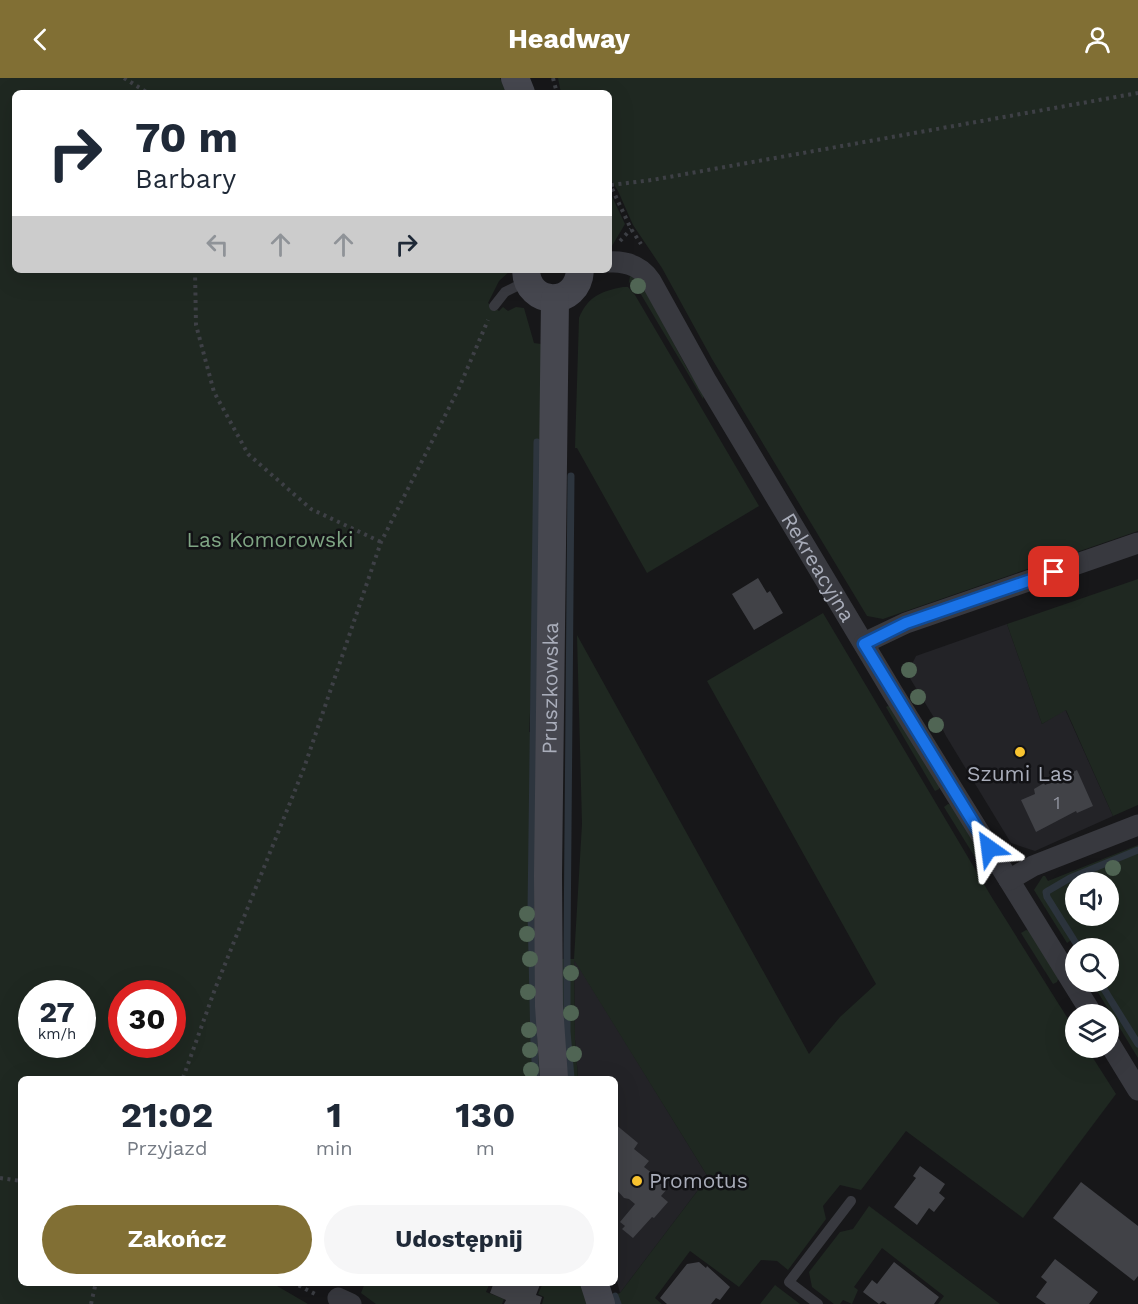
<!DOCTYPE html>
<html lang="pl">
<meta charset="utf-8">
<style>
body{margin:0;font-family:"Work Sans",sans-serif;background:#f6f6f7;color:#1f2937;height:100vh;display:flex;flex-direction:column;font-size:22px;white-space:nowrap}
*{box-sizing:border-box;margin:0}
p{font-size:20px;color:#747a83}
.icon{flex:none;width:33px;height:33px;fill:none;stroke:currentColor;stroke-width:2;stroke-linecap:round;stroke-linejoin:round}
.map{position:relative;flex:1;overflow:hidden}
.drawer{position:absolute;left:18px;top:998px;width:600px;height:210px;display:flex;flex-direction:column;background:#fff;border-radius:9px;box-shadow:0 6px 24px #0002}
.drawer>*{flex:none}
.top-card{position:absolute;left:12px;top:12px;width:600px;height:183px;border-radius:9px;box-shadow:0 6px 24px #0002;background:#fff;color:#1f2937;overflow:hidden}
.fabs{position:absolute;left:1065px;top:794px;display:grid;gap:12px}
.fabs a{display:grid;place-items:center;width:54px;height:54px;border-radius:50%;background:#fff;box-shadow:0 6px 24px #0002;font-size:30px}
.speed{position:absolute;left:18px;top:902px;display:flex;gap:12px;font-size:30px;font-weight:700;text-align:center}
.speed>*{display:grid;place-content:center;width:78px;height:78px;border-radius:50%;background:#fff;box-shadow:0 6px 24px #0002;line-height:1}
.speed small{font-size:15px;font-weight:400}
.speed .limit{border:9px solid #d22;background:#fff;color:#111}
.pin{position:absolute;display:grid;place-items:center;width:51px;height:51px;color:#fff;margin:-26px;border-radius:12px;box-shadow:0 3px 9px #0006}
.me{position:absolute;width:66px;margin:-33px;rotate:329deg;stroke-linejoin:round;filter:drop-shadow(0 0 4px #0008)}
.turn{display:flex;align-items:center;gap:21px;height:126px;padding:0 24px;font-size:27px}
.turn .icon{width:78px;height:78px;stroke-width:2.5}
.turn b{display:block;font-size:42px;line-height:51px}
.lanes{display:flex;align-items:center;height:57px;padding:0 24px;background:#0003;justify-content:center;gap:30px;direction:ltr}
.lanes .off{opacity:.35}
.eta{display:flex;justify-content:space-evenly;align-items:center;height:102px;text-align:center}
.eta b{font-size:36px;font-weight:700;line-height:42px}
.action{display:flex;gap:12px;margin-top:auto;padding:12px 24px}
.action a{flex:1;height:69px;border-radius:36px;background:#816f34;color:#fff;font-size:24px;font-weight:700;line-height:69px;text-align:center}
.action a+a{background:#f6f6f7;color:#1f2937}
header{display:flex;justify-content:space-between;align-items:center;height:78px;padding:0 24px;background:#816f34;color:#fff;font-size:27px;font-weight:700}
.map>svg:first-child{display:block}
.built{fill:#232327}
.green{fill:#1f2821;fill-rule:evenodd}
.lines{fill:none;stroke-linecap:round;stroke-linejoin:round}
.stream{stroke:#2d353e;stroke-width:7}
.building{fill:#414247}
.path{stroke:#3e4046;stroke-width:4;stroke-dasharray:3 4.5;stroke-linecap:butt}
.lane{stroke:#38393f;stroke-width:10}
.street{stroke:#38393f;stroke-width:21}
.secondary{stroke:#46474f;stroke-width:28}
.tree{fill:#506554}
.route-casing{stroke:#114b97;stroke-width:15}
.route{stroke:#1a73e8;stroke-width:10}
.poi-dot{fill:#f9c430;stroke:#121215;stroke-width:2}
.labels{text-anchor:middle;stroke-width:5;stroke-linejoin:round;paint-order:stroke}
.number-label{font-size:18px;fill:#8f929d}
.park-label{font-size:21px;fill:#7fa584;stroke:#121215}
.street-label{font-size:21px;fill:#a9adba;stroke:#121215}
.poi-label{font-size:21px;fill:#a9adba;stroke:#121215}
</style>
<header><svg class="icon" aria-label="back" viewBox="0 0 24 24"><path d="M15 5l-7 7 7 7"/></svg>Headway<svg class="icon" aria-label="person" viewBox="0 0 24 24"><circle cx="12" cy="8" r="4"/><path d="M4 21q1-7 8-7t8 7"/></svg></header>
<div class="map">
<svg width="1138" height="1226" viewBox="0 0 1138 1226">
<rect width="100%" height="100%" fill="#171719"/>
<g class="built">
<path d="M1007,546l35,100 23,-15 48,107 -78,35 -24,-8 -65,-107 -7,-14 -6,-6 -25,-41 5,-3 -1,-8 4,-8z"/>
<path d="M574,881l134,218 -88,116 -5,-20v-195h-37l-3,-38z"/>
</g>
<g class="green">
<path d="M0,0h500l6,15h-491v177h496l-12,11 -11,22 11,8 4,-4 5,4 8,-4 8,1 10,35 7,1 3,107 -15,281 11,1 3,345h-522v204l251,1 36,21h-308zM32,915h50v51h-50zM122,915h50v51h-50z"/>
<path d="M558,0h580v453l-255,88 -16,-3 -155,-257 -50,-91 -29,-43 -15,-34 -9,-14v-84h-48z"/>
<path d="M609,112l16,34 -13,22h-2z"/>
<path d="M630,198l10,5 48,89 16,24 -1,5 -64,-108 -10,-9z"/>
<path d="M623,209h5l7,8 124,211 -112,67 -70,-125h-2l4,-130c9,-22 23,-27 44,-31z"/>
<path d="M1138,501v226l-25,11 -47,-106 -24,14 -35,-100z"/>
<path d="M823,535l168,283 84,134 1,17h10l30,47 -93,124 -117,-87 -45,59 -21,-5 -17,21 3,13 -38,51 -11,-9 -16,-1 -22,27 -49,-36 -35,47 7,6h-49l-3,-7 10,-4 88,-116 -134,-217 1,80 3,38h-13l-5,-119h14l8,-135 -5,-189 232,419 31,-37 36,-33 -169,-303z"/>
<path d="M888,628l5,1 47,77 -1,5 -4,2 -49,-84z"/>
<path d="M948,726l5,1 33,54 -1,5 -4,3 -37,-60z"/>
<path d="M1138,767v213l-47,-77h17v-33h-25l-7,-11 -9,6 -33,-53 9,-14h2l3,5zM1076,804h32v33h-32z"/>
<path d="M1026,852l5,1 28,46 -2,5 -4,2 -32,-51z"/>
<path d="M869,1128l131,98h-62l6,-8 -62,-48 -28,39 4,3 -6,14 -9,-4 -3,4h-6l-22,-17 -3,-15 31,-40 13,-3z"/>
<path d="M490,1205l-4,9 18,7 -2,5h-126l-15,-11 4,-10z"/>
<path d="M543,1205h40l7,21h-48l2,-7 -6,-3z"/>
<path d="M775,1207l25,19h-40z"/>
</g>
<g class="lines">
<g class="stream">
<path d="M1079,870l-32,-51 -1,-5 24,-14 68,-28"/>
<path d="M1099,903l39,63"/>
<path d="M536,1000l-2,-35 -3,-131 6,-470"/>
<path d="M571,1000l-4,-47v-83l4,-472"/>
<path d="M615,1218l3,8"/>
</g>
</g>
<g class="building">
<path d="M758,500l9,15 3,-2 13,22 -29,17 -22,-36z"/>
<path d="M1077,692l16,36 -16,7 -1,-2 -40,21 -15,-32 14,-6 -1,-5 10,-6 1,2 7,-3 -1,-3 10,-7 2,5z"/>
<path d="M615,1046l23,19 -4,6 15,12 -5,6 17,13 -2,2 8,7 -6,7 7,6 -14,16 -2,-1 -19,21 -11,-9 3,-3 -5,-4 15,-18 -6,-5 -5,-1 -9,-10v-15l2,-2 -2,-1z"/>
<path d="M920,1088l25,18 -6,9 6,5 -11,14 -5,-4 -12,17 -23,-18 22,-29 -3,-2z"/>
<path d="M1081,1104l57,44v50l-4,5 -81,-63z"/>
<path d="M1055,1181l43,33 -9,12h-43l-10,-7 11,-15 -6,-5z"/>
<path d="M699,1184l7,6 1,-2 23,21 -10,13 -4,-2 -5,6h-44l-7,-6 27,-34z"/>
<path d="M894,1184l45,35 -5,7h-47l-4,-3 -4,3 -16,-12 9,-12 5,4z"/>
<path d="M494,1204h47l-5,13 6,2 -2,7h-36l2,-4 -16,-7z"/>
</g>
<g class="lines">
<g class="path">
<path d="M124,0l24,15"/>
<path d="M553,0l4,15"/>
<path d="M609,104l22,47 10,15"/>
<path d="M611,107l41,-5 486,-87"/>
<path d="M620,163l11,-12"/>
<path d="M195,192l1,55 18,67 34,62 63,55 70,33"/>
<path d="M1090,870l4,-3"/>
<path d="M183,1000l32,-89 89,-221 77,-226 78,-154 29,-68"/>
<path d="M0,1100l21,3"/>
<path d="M292,1204l25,13"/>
<path d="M91,1226l5,-22"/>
</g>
<g class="lane">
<path d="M494,228l11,-14 22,-11"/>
<path d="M818,1226l-29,-22 62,-81"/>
</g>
<g class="street">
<path id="s1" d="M609,184c17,-1 32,4 42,19l56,101 186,311 199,321"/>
<path d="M864,565l42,-20 232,-80"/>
<path d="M1009,802l24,-14 105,-41"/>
<path d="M1108,963l30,49"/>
<path d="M338,1220l13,6"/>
</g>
<g class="secondary">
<path d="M515,0l6,15"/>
<path d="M526,192c1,37 52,38 54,0"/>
<path id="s2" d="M554,1000l-5,-72 -1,-130 7,-577"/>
<path d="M594,1204l7,22"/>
</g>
</g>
<g class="tree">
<circle cx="638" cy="208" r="8"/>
<circle cx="909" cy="592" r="8"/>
<circle cx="918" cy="619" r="8"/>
<circle cx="936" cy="647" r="8"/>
<circle cx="1113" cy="790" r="8"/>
<circle cx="527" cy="836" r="8"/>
<circle cx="527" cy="856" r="8"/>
<circle cx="530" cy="881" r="8"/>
<circle cx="571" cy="895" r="8"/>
<circle cx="528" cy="914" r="8"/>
<circle cx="571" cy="935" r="8"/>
<circle cx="529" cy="952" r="8"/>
<circle cx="530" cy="972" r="8"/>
<circle cx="574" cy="976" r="8"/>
<circle cx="531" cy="992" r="8"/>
</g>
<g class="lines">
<g class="route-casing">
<path id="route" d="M989,770l-125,-204 42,-21 148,-51"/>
</g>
<use href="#route" class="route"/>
</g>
<g class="poi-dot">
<circle cx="1020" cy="674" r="6"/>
<circle cx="637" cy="1103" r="6"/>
</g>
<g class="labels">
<g class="number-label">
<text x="1057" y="731">1</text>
</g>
<g class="park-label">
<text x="270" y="469">Las Komorowski</text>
</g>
<g class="street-label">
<text dy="7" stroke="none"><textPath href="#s1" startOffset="380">Rekreacyjna</textPath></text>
<text dy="7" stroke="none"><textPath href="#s2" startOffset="390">Pruszkowska</textPath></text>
</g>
<g class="poi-label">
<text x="1020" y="703">Szumi Las</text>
<text x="649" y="1110" text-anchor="start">Promotus</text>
</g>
</g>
</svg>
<div class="fabs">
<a><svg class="icon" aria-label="sound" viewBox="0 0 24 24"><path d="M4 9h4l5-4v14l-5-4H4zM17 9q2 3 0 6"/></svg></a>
<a><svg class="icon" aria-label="search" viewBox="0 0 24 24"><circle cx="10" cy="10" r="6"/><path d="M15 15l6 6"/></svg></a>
<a><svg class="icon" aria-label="layers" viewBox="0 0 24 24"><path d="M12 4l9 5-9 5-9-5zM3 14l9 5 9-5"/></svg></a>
</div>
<div class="speed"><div>27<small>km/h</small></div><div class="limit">30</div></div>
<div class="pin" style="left:1054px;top:494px;background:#d93025"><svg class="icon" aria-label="arrive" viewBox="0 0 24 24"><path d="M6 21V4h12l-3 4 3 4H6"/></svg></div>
<svg class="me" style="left:989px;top:770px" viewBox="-20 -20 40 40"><path d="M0-17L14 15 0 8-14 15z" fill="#1a73e8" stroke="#fff" stroke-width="4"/></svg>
<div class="top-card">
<div class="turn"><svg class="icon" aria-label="right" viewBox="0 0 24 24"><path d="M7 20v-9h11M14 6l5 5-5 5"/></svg><div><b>70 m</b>Barbary</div></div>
<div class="lanes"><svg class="icon off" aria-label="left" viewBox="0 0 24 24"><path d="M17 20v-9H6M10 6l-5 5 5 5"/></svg><svg class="icon off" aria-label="ahead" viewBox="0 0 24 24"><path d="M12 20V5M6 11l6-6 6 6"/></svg><svg class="icon off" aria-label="ahead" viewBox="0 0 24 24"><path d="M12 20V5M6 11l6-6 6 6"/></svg><svg class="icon" aria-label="right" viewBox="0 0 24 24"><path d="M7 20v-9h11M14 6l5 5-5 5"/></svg></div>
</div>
<section class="drawer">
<div class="eta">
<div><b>21:02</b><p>Przyjazd</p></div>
<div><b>1</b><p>min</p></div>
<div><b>130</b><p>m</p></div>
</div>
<div class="action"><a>Zakończ</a><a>Udostępnij</a></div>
</section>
</div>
